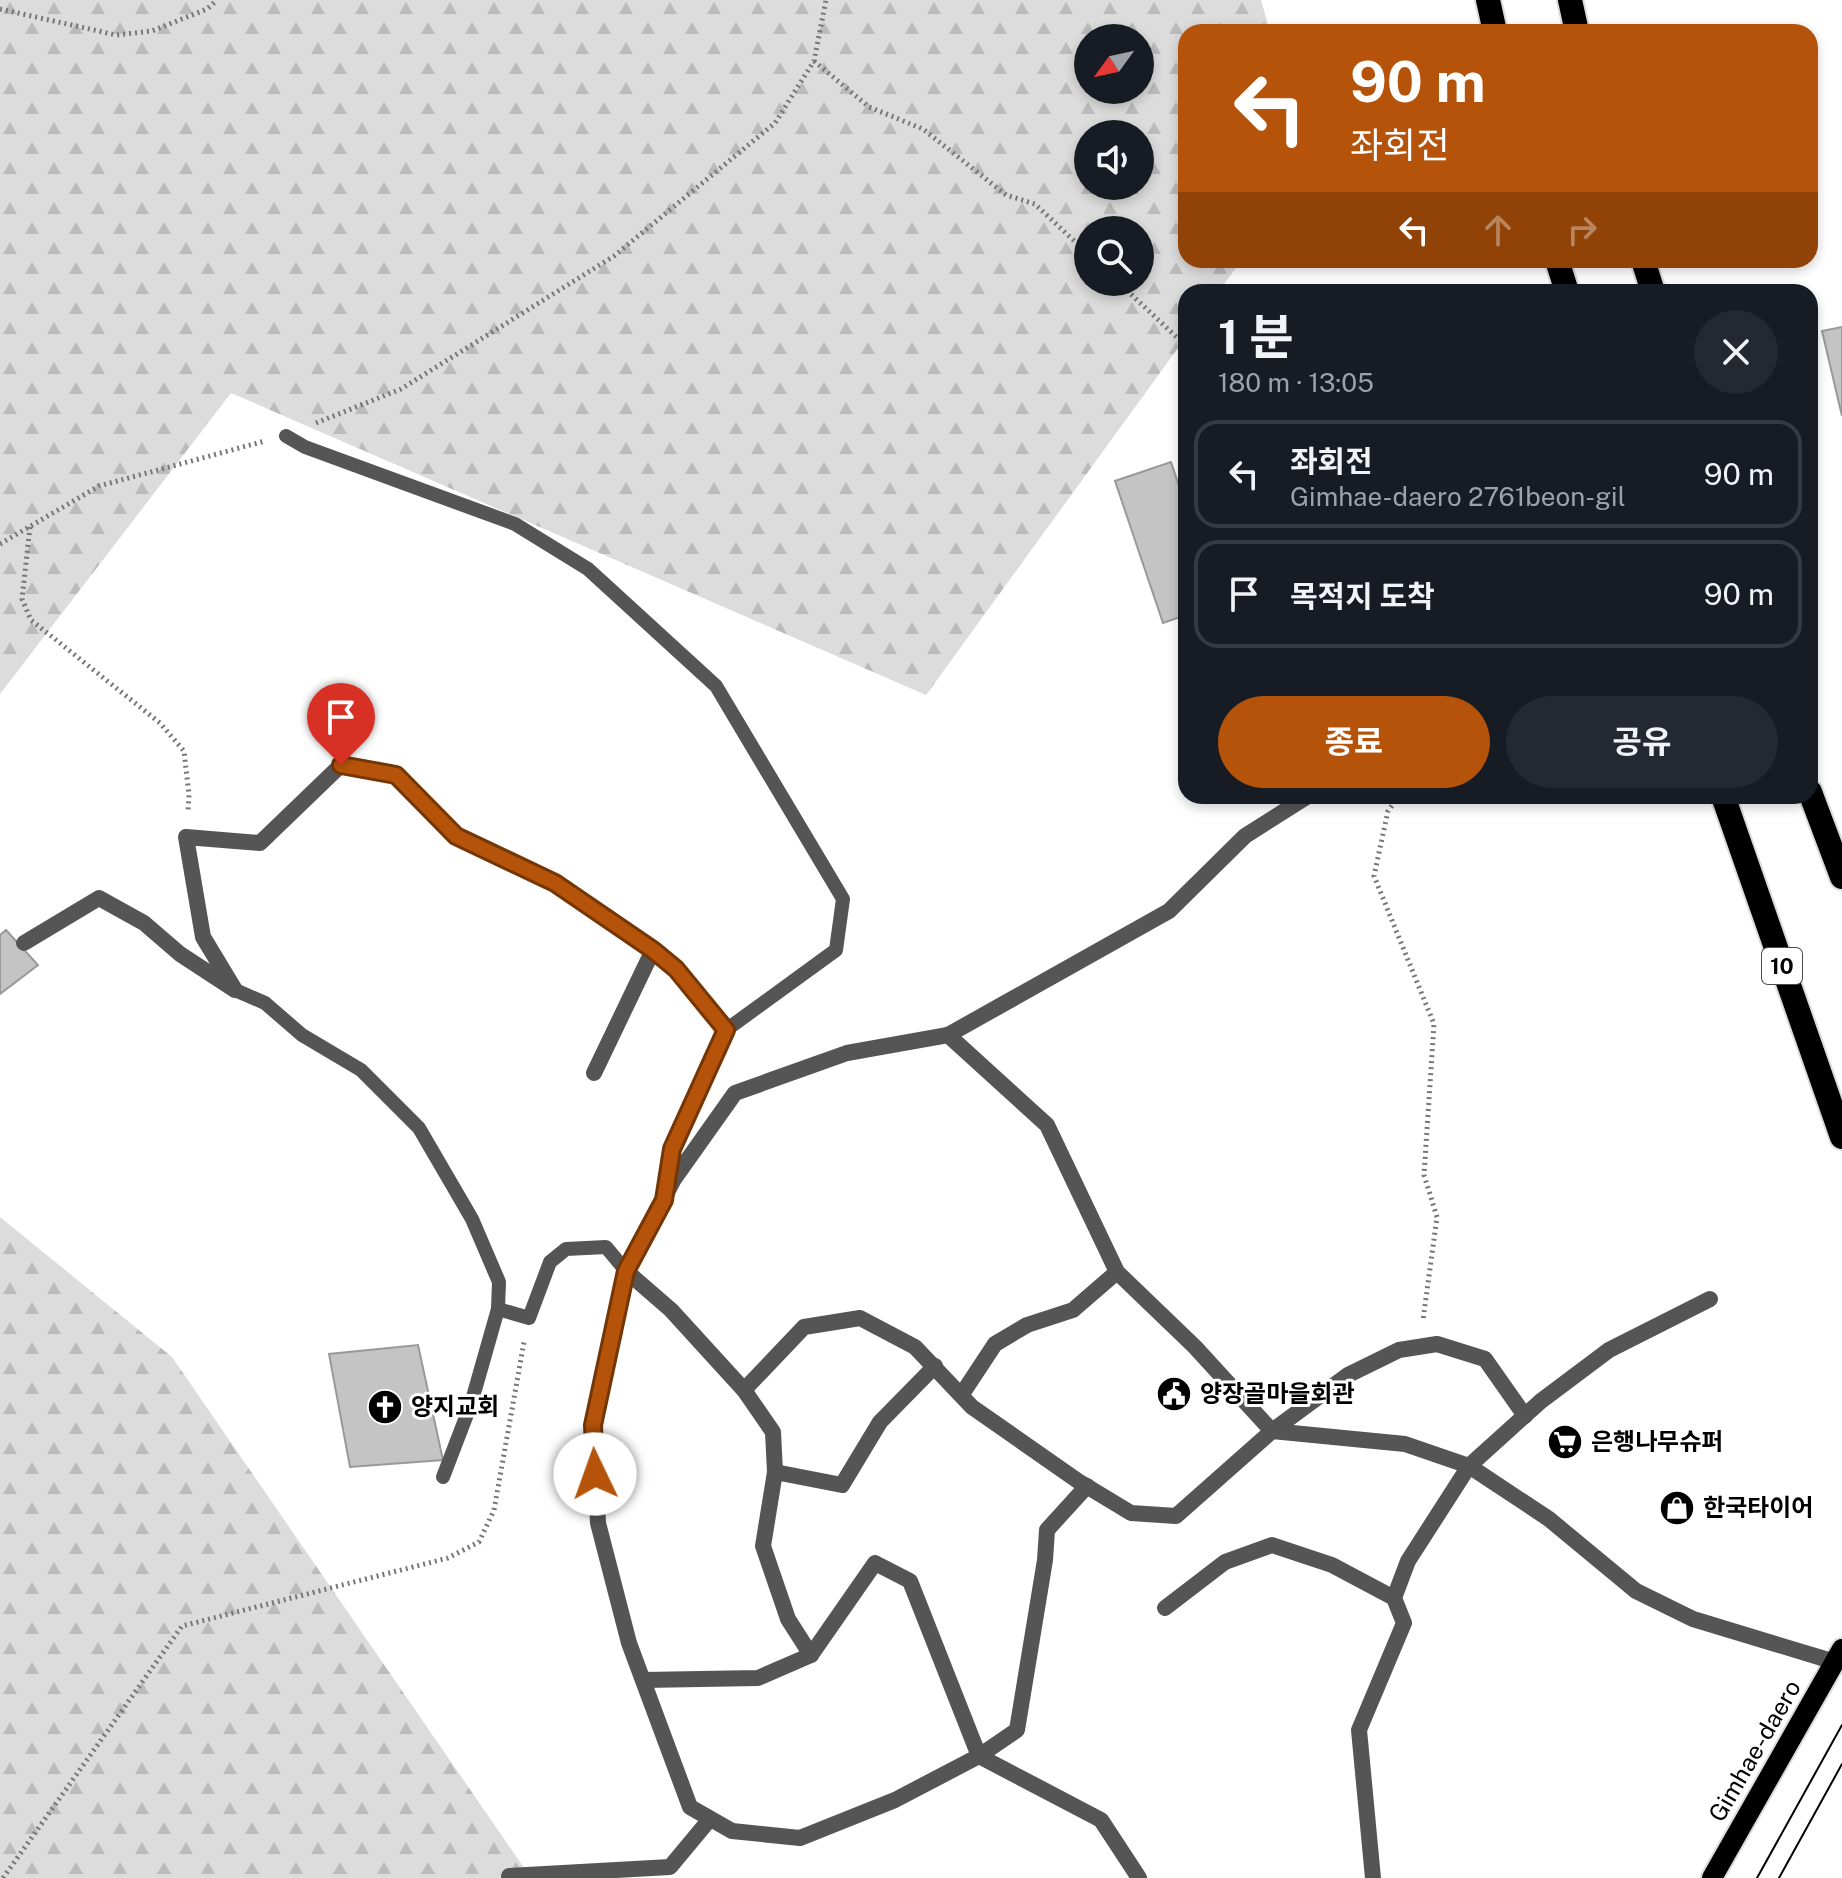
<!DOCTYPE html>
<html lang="ko">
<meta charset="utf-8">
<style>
body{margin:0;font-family:"Public Sans","Noto Sans KR",sans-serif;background:#242831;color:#f1f3f6;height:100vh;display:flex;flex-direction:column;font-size:30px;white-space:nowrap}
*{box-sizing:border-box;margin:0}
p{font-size:26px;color:#9ea1a6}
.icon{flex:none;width:44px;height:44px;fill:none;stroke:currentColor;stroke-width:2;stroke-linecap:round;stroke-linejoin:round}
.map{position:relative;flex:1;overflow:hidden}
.panel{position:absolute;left:1178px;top:284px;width:640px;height:520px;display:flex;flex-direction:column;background:#171b24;border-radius:24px;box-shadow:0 4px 12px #0003}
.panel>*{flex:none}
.banner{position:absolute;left:1178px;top:24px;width:640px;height:244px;border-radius:24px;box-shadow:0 4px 12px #0003;background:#b45309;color:#fff;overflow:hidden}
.needle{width:52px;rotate:237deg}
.controls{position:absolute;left:1074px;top:24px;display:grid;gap:16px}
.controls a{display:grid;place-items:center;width:80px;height:80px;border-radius:50%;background:#171b24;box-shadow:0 4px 12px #0003;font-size:40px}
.pin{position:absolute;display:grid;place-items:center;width:68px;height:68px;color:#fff;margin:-82px -34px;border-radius:50% 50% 50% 0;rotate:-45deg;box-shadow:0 0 8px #0007}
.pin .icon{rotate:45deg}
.me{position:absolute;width:88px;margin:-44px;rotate:357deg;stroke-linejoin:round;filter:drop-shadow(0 0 6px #0008)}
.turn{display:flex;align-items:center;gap:28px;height:168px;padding:0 40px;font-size:36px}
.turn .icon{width:104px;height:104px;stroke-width:2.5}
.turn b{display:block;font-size:56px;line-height:68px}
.lanes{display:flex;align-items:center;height:76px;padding:0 40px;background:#0003;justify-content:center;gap:40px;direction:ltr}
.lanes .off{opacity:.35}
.round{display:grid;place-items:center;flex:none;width:84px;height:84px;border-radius:42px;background:#242831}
.overview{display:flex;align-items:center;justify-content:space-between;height:136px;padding:0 40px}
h1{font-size:48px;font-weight:700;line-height:60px}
.cta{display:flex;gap:16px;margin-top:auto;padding:16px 40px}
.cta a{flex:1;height:92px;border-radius:48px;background:#b45309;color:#fff;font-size:32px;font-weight:700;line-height:92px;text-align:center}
.cta a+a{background:#242831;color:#f1f3f6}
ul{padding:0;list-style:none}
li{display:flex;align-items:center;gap:24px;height:108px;margin:0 16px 12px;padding:0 24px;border:4px solid #363941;border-radius:24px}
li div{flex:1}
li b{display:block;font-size:30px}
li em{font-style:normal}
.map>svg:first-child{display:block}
.forest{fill:url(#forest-firs);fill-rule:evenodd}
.building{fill:#c4c4c4;stroke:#999;stroke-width:2}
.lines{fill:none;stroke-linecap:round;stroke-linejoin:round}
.primary-casing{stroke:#dbdbdb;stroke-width:24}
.highway-casing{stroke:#dbdbdb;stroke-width:28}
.path{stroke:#777;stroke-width:5;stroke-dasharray:2 4;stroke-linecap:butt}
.lane{stroke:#555;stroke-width:14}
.street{stroke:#555;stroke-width:16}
.primary{stroke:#000;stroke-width:20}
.highway{stroke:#000;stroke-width:24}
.tram{stroke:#000;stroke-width:2}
.route-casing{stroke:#753606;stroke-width:20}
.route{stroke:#b45309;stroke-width:14}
.labels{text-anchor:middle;stroke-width:6;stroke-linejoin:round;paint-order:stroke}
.shield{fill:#fff;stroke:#4c4c4c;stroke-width:2}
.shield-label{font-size:22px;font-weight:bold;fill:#000}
.poi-label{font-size:24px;font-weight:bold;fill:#000;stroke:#fff;text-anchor:start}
.street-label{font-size:24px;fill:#000;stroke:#fff}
</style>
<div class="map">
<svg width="1842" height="1878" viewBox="0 0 1842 1878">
<defs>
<pattern id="forest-firs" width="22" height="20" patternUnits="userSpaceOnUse" patternTransform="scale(2)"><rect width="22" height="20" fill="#dcdcdc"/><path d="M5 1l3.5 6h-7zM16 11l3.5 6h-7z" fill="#bbb"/></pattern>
</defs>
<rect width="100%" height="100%" fill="#fff"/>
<g class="forest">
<path d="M0,0h1261l9,32h-84v228h56l-24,32h-32v45l-260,358 -695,-302 -231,301zM1088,38h52v52h-52zM1088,134h52v52h-52zM1088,230h52v52h-52z"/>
<path d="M0,1217l172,140 359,521h-531z"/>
</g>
<g class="building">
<path d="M1842,327v89l-20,-85z"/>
<path d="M1171,462l15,45v108l-23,8 -48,-142z"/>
<path d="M6,930l32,35 -38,29v-59z"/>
<path d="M418,1345l25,115 -93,7 -21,-113z"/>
</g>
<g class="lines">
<g class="primary-casing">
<path id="primary" d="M1712,1878l130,-229"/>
</g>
<g class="highway-casing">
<g id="highway">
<path d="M1488,0l7,32"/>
<path d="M1570,0l7,32"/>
<path d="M1557,260l10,32"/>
<path d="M1643,260l10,32"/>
<path d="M1810,792l32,85"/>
<path d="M1723,796l119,341"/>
</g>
</g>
<g class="path">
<path d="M0,9l116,26 36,-4 55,-22 10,-9"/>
<path d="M814,61l55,46 54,22 83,66 29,9 53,50"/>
<path d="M1118,282l68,64"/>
<path d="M316,423l85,-34 213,-133 161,-133 39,-62 12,-61"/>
<path d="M30,527l-8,72 9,21 129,103 24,28 5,44 -1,17"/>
<path d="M0,544l99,-58 166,-45"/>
<path d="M1399,796l-11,15 -14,65 60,148 -10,151 13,42 -14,103"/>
<path d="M3,1878l179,-252 266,-68 31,-16 15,-32 30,-168"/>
</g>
<g class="lane">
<path d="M286,436l19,11 210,77 73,45 128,117 127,213 -7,51 -110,80"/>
<path d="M235,990l30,13 37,32 59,35 58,58 53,91 27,63 -1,27 -27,95 -28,73"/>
<path d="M498,1309l31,9 21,-56 16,-13 40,-2 20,24"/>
</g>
<g class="street">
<path d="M24,943l75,-45 45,25 36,31 55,36 -32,-53 -17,-100 74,6 81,-78 55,10 60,61 99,47 98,67 23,19 50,61 -54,119 -6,37"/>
<path d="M948,1035l221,-124 76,-75 63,-40"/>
<path d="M594,1073l59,-123"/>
<path d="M626,1271l45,39 73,80 29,42 2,40 -12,74 25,73 23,36 -53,23 -115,2"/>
<path d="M744,1390l60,-63 56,-9 55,29 57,60 106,74 53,32 45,3 96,-85 76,-56 51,-25 38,-6 48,15 40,57"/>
<path d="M962,1394l33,-50 32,-19 46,-15 44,-38"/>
<path d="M775,1472l67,13 38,-63 55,-56"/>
<path d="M1394,1598l14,-37 61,-95 72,-65 68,-51 101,-51"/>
<path d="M1165,1608l60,-46 47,-17 60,20 62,33 10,25 -45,107 14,148"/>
<path d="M811,1655l64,-92 35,18 69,175 38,-26 28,-170 2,-30 40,-44"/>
<path d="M509,1876l161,-9 40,-48"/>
<path d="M1139,1878l-38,-58 -122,-64 -84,44 -95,38 -68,-7 -42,-24 -61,-164 -31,-120 -5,-98 33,-154 48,-92 61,-86 112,-40 101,-18 99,90 70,147 78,75 77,84 133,13 64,22 80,53 87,72 57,28 142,43"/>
</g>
<use href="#primary" class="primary"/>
<use href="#highway" class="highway"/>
<g class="tram">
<path d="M1757,1878l85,-153"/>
<path d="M1779,1878l63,-114"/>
</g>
</g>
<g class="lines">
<g class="route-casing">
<path id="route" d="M341,765l55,10 60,61 99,47 98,67 23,19 50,61 -54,119 -8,51 -38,71 -33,154 2,49"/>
</g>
<use href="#route" class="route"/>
</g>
<defs>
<g id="civic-disc" transform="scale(1.8)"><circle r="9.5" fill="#000" stroke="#fff"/><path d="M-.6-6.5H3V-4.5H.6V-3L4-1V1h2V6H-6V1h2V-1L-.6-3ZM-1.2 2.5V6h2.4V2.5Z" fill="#fff"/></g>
<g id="church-disc" transform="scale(1.8)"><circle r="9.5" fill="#000" stroke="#fff"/><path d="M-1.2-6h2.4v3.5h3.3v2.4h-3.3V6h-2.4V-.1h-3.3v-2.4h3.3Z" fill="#fff"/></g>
<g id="supermarket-disc" transform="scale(1.8)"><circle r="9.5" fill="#000" stroke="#fff"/><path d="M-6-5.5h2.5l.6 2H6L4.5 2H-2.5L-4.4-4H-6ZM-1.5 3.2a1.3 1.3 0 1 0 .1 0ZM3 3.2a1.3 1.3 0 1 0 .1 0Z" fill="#fff"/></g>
<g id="shop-disc" transform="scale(1.8)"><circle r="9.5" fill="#000" stroke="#fff"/><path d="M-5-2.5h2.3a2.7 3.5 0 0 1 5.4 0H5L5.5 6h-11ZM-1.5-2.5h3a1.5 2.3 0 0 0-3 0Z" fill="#fff"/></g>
</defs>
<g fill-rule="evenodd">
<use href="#civic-disc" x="1174" y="1394"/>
<use href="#church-disc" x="385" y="1407"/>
<use href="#supermarket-disc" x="1565" y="1442"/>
<use href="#shop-disc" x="1677" y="1508"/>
</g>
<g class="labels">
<rect class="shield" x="1762" y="948" width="40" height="36" rx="6"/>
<g class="shield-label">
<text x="1782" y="974">10</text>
</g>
<g class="poi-label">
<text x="1200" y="1402">양장골마을회관</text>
<text x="411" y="1415">양지교회</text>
<text x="1591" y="1450">은행나무슈퍼</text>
<text x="1703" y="1516">한국타이어</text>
</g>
<g class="street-label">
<text transform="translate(1755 1751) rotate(-60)" y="8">Gimhae-daero</text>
</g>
</g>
</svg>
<div class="controls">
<a><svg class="needle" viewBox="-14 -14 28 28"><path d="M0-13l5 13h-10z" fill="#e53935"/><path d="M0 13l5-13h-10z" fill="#9ea1a6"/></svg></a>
<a><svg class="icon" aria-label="sound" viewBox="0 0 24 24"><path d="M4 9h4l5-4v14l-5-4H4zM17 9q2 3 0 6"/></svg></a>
<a><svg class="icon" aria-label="search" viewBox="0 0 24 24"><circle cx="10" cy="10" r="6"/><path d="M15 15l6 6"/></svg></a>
</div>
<div class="pin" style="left:341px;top:765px;background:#d93025"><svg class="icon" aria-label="arrive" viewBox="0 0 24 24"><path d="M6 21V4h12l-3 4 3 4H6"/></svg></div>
<svg class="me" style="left:595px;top:1474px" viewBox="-20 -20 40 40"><circle r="19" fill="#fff"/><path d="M0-13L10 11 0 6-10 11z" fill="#b45309"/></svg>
<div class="banner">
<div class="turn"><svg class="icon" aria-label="left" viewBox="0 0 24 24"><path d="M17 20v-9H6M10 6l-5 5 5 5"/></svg><div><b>90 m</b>좌회전</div></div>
<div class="lanes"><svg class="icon" aria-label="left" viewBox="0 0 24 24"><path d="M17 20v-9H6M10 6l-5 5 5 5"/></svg><svg class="icon off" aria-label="ahead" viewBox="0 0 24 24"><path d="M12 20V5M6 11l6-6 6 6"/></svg><svg class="icon off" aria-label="right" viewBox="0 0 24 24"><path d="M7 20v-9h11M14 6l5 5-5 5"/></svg></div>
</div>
<section class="panel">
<div class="overview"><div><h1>1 분</h1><p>180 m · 13:05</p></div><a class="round"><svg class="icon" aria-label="close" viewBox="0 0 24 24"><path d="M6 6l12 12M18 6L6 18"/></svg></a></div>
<ul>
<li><svg class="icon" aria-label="left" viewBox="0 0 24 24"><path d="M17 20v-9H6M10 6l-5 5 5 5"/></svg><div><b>좌회전</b><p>Gimhae-daero 2761beon-gil</p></div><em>90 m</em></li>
<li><svg class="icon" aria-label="arrive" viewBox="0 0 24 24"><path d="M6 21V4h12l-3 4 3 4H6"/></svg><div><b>목적지 도착</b></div><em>90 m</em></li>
</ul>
<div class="cta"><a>종료</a><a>공유</a></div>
</section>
</div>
